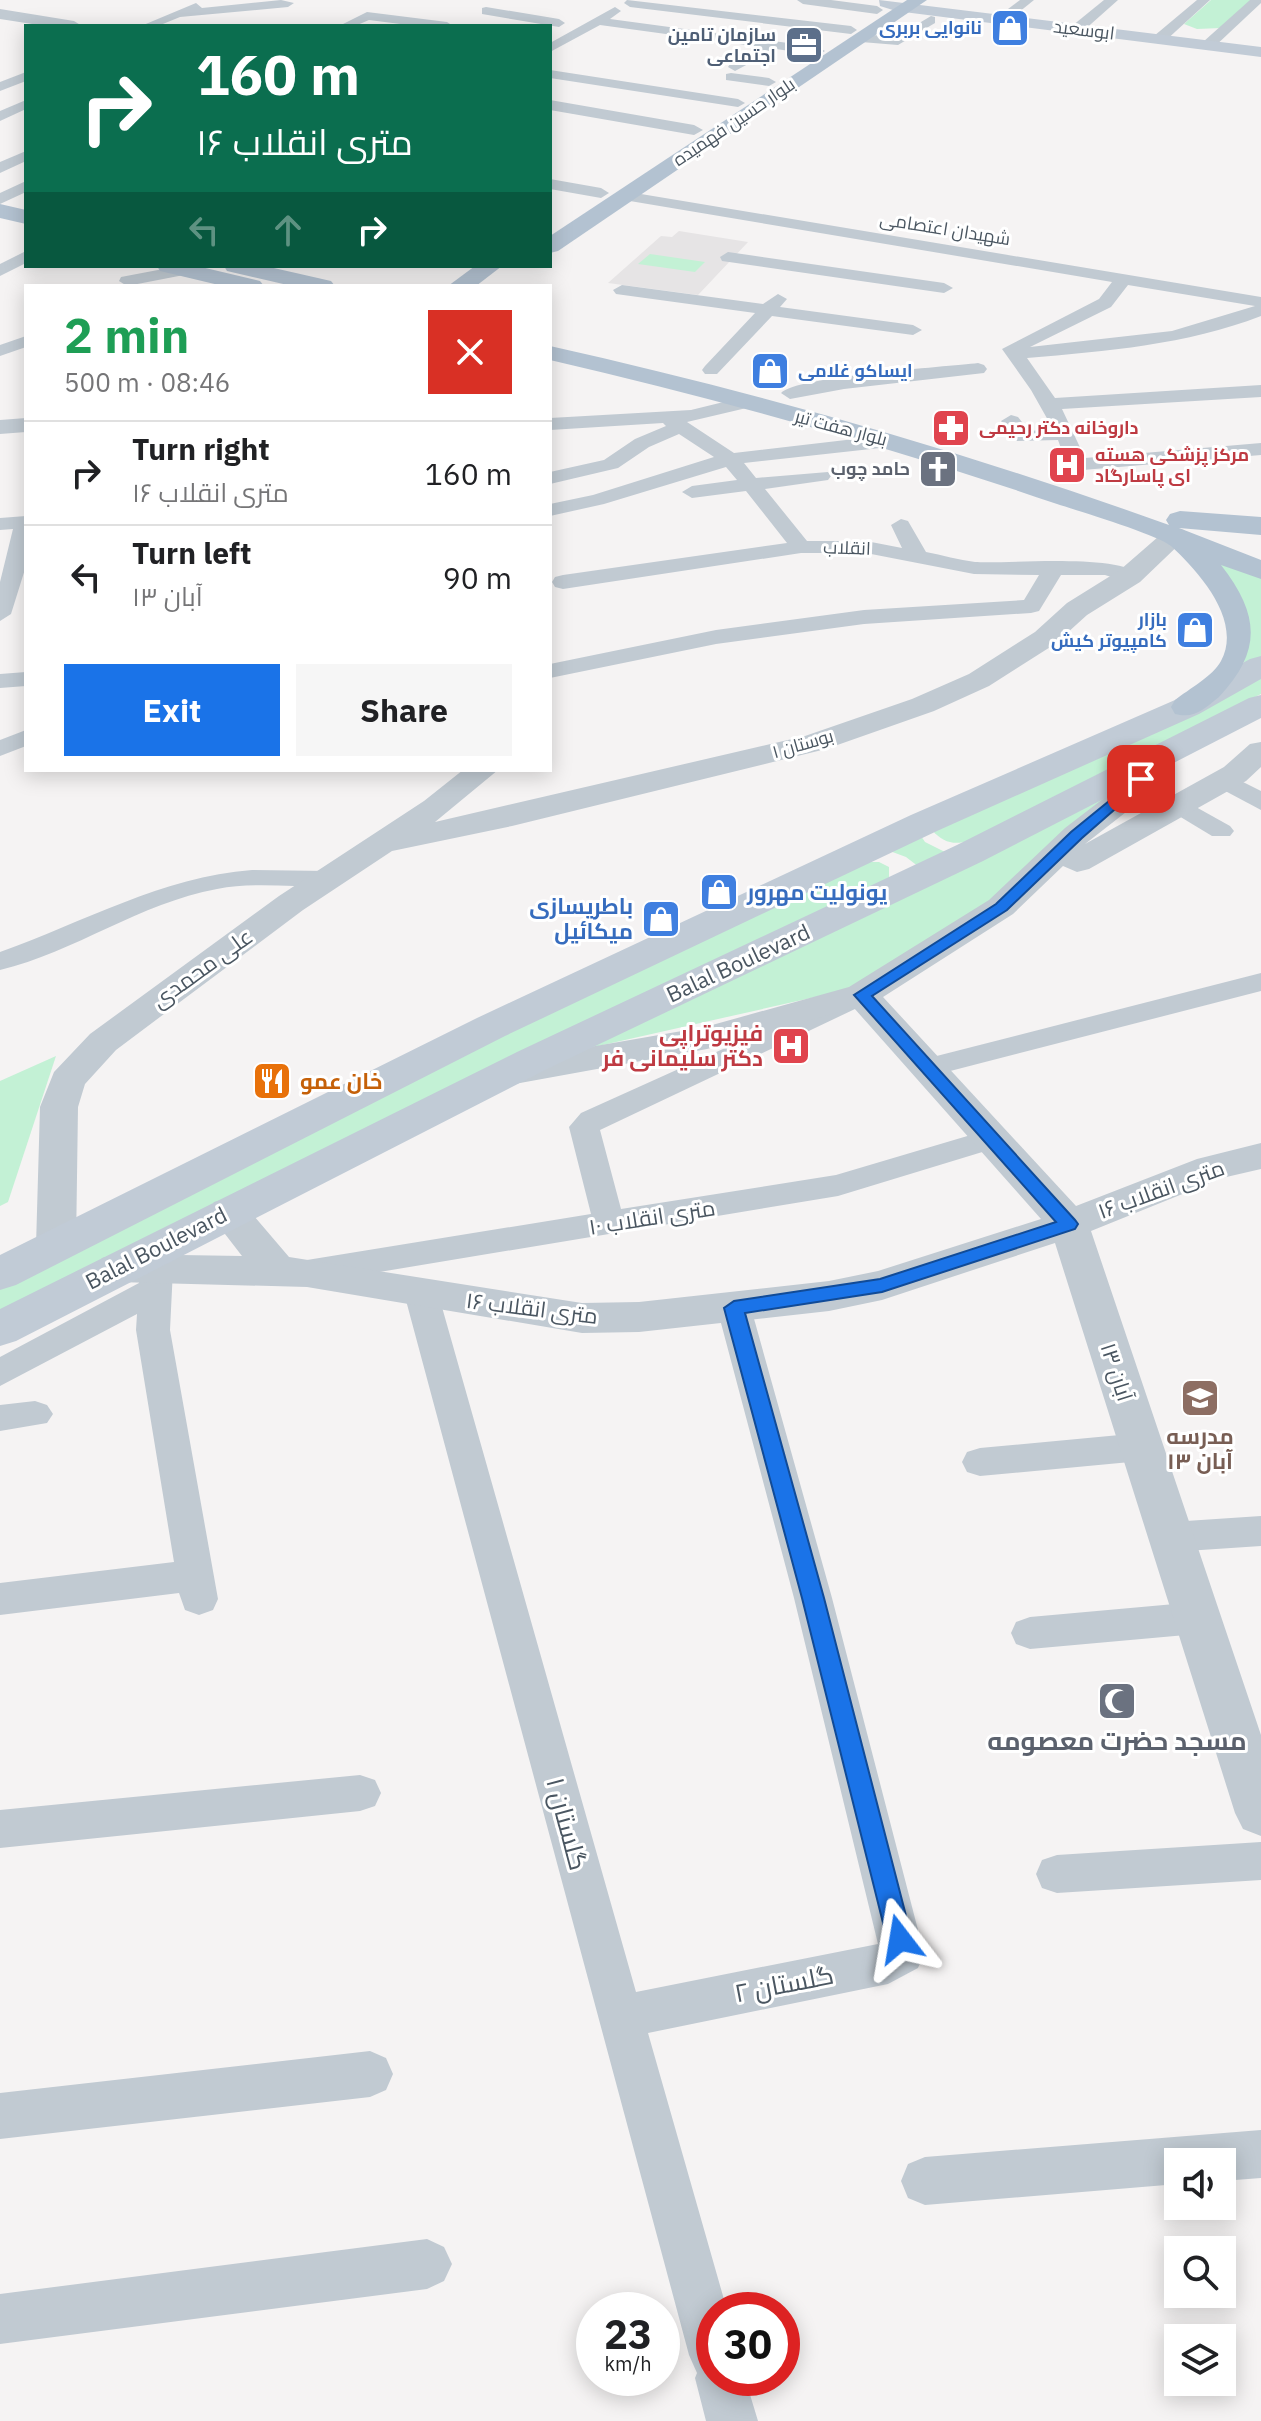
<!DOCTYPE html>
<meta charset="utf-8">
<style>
body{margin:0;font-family:"IBM Plex Sans",Cairo,sans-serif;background:#f6f6f6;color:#202124;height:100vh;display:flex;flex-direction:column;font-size:30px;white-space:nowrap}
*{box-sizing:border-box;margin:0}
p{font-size:26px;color:#757577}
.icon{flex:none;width:44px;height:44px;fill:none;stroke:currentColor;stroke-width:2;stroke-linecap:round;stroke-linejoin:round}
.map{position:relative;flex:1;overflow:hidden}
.panel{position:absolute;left:24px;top:284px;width:528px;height:488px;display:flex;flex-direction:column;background:#fff;border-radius:0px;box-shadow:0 4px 20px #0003}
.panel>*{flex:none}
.guide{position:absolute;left:24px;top:24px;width:528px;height:244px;border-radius:0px;box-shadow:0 4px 20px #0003;background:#0b6e4f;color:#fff;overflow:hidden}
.buttons{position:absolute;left:1164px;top:2148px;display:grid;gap:16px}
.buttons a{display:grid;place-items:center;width:72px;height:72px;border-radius:0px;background:#fff;box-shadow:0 4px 20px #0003;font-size:40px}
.speed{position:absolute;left:576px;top:2292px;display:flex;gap:16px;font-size:40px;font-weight:700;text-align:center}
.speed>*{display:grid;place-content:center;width:104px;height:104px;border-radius:50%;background:#fff;box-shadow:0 4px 20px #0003;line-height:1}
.speed small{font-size:20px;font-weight:400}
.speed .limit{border:12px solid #d22;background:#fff;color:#111}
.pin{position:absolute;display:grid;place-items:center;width:68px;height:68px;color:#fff;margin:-34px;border-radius:16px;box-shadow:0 4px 12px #0006}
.me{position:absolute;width:88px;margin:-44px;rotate:346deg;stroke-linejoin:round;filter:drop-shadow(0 0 6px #0008)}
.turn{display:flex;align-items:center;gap:28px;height:168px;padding:0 40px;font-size:36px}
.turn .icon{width:104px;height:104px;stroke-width:2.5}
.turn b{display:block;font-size:56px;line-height:68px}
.lanes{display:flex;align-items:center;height:76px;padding:0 40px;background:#0003;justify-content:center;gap:40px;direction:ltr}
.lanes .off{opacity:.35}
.round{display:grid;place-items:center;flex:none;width:84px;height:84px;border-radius:0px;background:#f6f6f6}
.head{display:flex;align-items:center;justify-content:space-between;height:136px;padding:0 40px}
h1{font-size:48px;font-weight:700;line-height:60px;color:#1e9e55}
.cta{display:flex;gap:16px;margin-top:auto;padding:16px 40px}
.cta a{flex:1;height:92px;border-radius:0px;background:#1a73e8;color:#fff;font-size:32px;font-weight:700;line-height:92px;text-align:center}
.cta a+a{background:#f6f6f6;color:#202124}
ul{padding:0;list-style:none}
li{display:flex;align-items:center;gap:24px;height:104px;padding:0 40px;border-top:2px solid #e0e0e0}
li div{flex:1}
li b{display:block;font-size:30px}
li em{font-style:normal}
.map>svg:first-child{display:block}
.education{fill:#e6e4e5}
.green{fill:#c3f1d5}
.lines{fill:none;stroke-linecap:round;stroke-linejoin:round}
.minor{fill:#c1cad2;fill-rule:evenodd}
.tertiary{fill:#c1cad2;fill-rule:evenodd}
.secondary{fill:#c1cbd6;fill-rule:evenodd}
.primary{fill:#b3c2d1;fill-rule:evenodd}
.route{fill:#1a73e8;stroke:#114b97;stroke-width:2}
.labels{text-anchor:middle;stroke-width:6;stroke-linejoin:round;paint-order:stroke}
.far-shop-label{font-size:18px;font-weight:bold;fill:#366cbe;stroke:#fff;text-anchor:end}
.far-street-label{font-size:18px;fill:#4a5661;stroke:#fff}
.far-service-label{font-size:18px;font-weight:bold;fill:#4e5e75;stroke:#fff;text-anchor:end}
.far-health-label{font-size:18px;font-weight:bold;fill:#be3a42;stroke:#fff;text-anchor:start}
.far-worship-label{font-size:18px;font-weight:bold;fill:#5b616d;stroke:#fff;text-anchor:end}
.shop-label{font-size:22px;font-weight:bold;fill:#366cbe;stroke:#fff;text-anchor:start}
.street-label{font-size:22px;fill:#4a5661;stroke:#fff}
.health-label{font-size:22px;font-weight:bold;fill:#be3a42;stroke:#fff;text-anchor:end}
.food-label{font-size:22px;font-weight:bold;fill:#c56008;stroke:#fff;text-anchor:start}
.education-label{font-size:22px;font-weight:bold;fill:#785e54;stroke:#fff}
.near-worship-label{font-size:26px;font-weight:bold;fill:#5b616d;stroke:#fff}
.near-street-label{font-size:26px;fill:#4a5661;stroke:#fff}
</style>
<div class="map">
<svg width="1261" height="2421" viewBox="0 0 1261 2421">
<rect width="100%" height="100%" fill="#f5f3f3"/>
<path class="education" d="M679,231l69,11 -50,53 -90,-12 53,-47 11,1z"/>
<g class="green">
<path d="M1211,0h40l-30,28 -24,1 -13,-5z"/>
<path d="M650,254l55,8 -10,10 -57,-8z"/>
<path d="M1197,548l64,28v82l-22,13 5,-9 4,-35z"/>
<path d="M1261,675v19l-292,147c-15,4 -26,2 -37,-11z"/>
<path d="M1124,784l-133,118 -140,87 -288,65z"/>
<path d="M919,833l6,9 22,11 -28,14 -13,-10 -19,-7z"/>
<path d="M862,862h17l10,5v12l-889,435v-31l212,-106z"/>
<path d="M56,1056l-48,146 -8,4v-125z"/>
</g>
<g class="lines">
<g class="minor">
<path d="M281,0l13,3 -6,4 -108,10 -22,9h-17l55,-23 6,5z"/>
<path d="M627,0l224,26 6,4 -6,4 -221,-27 -6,-4z"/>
<path d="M797,0h34l46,6 6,4 -6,4 -74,-10z"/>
<path d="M1020,0h14l-26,21h-8v-6z"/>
<path d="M1104,0h14l-36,32h-10v-6z"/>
<path d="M1197,0h13l-46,42h-10v-6z"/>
<path d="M1250,0h11v3l-48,45h-10v-6z"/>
<path d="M486,7l73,12 6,4 -6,4 -77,-13v-6z"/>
<path d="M615,7l6,4 -11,8 208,28 7,4 -7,4 -42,-6 -41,22 -7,-4 2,-3 31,-17 -161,-22 -50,27v-9z"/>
<path d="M367,12l80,10 6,4h-37l-47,-6 -14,6h-16z"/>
<path d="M931,16l4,1v6l-37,22 -37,-3 -6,-4 6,-4 35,3z"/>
<path d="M550,70l188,29 7,4 -7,4 -188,-29z"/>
<path d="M26,72v9l-26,10v-9z"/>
<path d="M731,73l38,5 7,4 -7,4 -43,-6v-6z"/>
<path d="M26,100v9l-26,12v-10z"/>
<path d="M26,151v10l-26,12v-11z"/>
<path d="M550,179l51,9 8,5 -8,5 -51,-9z"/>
<path d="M26,181v11l-26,12v-11z"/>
<path d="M623,191l638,106v19c-75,29 -154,35 -234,42l28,40 206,-13v12l-199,12 23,49 176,-15v12l-178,15 -10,13h-14l-3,-4 11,-14 -9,-25 -41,1 -16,-20 10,-6 7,2 11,14 24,-2 -22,-39 -29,-41 97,-50 13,-17 -494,-83v-6zM1128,285l127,21 -83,25 -142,16 81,-40z"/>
<path d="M26,251v12l-26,13v-12z"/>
<path d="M728,252l216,31 9,5 -9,5 -222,-32 -2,-4z"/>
<path d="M179,266h11l2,4 -8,5 -57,11 -8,-5 2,-4z"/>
<path d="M622,285l141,19 15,-10 9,5 -7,8 133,18 9,5 -9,5 -141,-19 -55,58h-12l-3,-4 3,-4 50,-53 -139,-19 -3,-4z"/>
<path d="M26,336v11l-26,9v-11z"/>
<path d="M978,363l6,2 3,4 -3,4 -140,16 -54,10 -9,-6c16,-17 165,-26 197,-30z"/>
<path d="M748,396l9,6 -2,4 -68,16 47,31 155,-18 10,6 -10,6 -145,16 12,15 72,-6 3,4 -3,4 -63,9 42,52h59l36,7 -11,-23 10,-6 7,2 18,31c16,3 33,8 49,10 33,2 147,-9 166,14l-11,7 -25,-8h-44l-22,36 -8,2 -167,11 -148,20 -166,34v-14l166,-34 148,-20 160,-10 15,-25 -65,-1 -108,-21h-65l-238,36 -8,-2 -3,-5 3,-5 8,-2 224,-32 -41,-52 -54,7 -10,-6 10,-6 45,-6 -11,-13 -122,37 -54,12v-12l43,-9 121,-38 -35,-23 -30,13 -31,21 -68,16v-12l54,-12 31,-21 31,-13 -3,-3 -113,7v-12l141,-8z"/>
<path d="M26,516v50l-15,48 -11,7v-39l13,-53 -13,1v-12z"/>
<path d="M26,672v14l-26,2v-14z"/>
<path d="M26,730v16l-26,10v-16z"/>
<path d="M1223,772l38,19v19l-47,-25 -4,-5 4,-5z"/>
<path d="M1178,797l52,29 4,5 -4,5h-18l-43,-26 -4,-5 4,-5z"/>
<path d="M252,870l75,1 9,2 4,6 -4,6 -9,2c-36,0 -75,-5 -110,2 -77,14 -142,63 -217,81v-18c84,-30 162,-75 252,-82z"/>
<path d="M1261,973v18l-334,86 -10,-2 -5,-7 5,-7z"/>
<path d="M845,994l10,3 4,6 -4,6 -255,121 21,79 215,-34 155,-46 11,3 4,7 -4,7 -164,50 -531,88 -12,-4 -4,-8 4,-8 12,-4 284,-46 -22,-87 12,-14z"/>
<path d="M157,1257l12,4 4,8 -3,61 48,269 -5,11 -14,5 -14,-5 -6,-17 -179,22v-32l174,-21 -38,-232 1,-16 -137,72v-29l139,-74 2,-14 4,-8z"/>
<path d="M421,1281l12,4 5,8 198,699 242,-48 -84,-346 -77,-290 5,-8 12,-4 12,4 5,8 81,290 92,355 -6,15 -30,16 -240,49 79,277h-13v68h31l13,43h-52l-11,-43 2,-5 -8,-18 -285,-1062 5,-8z"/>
<path d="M35,1401l12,4 6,9 -6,9 -47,8v-26z"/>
<path d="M1141,1433l13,4 5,10 -5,10 -13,4 -161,15 -13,-4 -5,-10 5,-10 13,-4z"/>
<path d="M1261,1516v30l-90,6 -13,-5 -6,-10 6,-10 13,-5z"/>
<path d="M1197,1602l14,5 5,11 -5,11 -14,5 -167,15 -14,-5 -5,-11 5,-11 14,-5z"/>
<path d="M360,1775l15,5 6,13 -6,13 -15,5 -360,37v-38z"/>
<path d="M1261,1842v38l-204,13 -15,-5 -6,-14 6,-14 15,-5z"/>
<path d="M370,2051l16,7 7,16 -7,16 -16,7 -370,42v-46z"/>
<path d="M1261,2130v48l-39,3v-19h-44v22l-253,21 -17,-7 -7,-17 7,-17 17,-7z"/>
<path d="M427,2239l17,8 8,17 -8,17 -17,8 -427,55v-50z"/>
</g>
<g class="tertiary">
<path d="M0,9l74,12 8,5h-37l-45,-7z"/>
<path d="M550,100l144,25 9,5 -9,5 -144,-25z"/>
<path d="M26,418v14l-26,2v-14z"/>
<path d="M1175,528l9,2 4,6 -48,46 -53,33 -32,29 -66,42 -55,25 -108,38 -314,77 -120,25 -89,59 -115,86 -72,54 -31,34 -7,23 -2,139 -6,10 -14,4 -14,-4 -6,-10 4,-139 14,-35 36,-38 189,-138 145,-95 39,-31h35l-63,52 370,-86 107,-37 57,-25 66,-42 32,-29 53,-33 46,-40z"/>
<path d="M1261,742v25l-15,14 -157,88 -12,3 -14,-6 -50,48 -130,83 193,209 121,-47 64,-16v26l-39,9 -131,53 170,504v101l-18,-7 -8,-16 -180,-570 -173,57 -53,11 -190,21 -57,1 -275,-46 -190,-5 -15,-4 -6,-10 6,-10 15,-4 125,2 -34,-44 6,-10 14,-4 14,4 47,55 293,46 57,-1 190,-21 49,-10 163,-52 -187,-211 -147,41 -198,36 -13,-4 -6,-8 6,-8 13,-4 196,-34 144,-40 140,-87 76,-72 43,-33 44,-45 11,-2 11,2 4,7 -48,52 -45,35 139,-77 26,-23z"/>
</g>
<g class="secondary">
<path d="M879,0l382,47v10l-365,-46 -16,-5z"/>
<path d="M1261,656v23l-62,35 -262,117 -432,205 -489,249 -16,5v-35l477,-237 434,-203 264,-115 75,-41z"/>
<path d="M1261,695v23l-278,143 -438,209 -529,271 -16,5v-37l517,-257 440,-207 292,-147z"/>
</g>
<g class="primary">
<path d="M907,0h20l-369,251 -8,2v-17z"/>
<path d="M0,204l26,6v14l-26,-6z"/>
<path d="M157,266h40l63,15 4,5h-41l-63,-15z"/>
<path d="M224,266h41l66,15 4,5h-43l-65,-15z"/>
<path d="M475,266h27l-26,20h-28z"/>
<path d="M550,346c210,47 416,106 619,179l-3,-5 4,-6 10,-3 81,6v18l-82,-7 82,32v19l-40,-14c40,51 40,87 -2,132 -15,12 -24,22 -44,17l-4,-7 4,-7c14,-11 38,-24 46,-39 22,-41 -23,-90 -50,-115 -13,-11 -92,-35 -114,-42 -166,-57 -335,-104 -507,-144z"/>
</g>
</g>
<path class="route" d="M1141,775l7,4 -2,3 -64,56 -75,72 -135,86 203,224 3,4 -3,5 -193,63 -137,21 79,285 88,341 -3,8 -9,4 -9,-4 -4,-8 -85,-341 -78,-290 10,-7 146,-22 176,-57 -202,-227 142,-91 75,-72z"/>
<defs>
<g id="shop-square" transform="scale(2)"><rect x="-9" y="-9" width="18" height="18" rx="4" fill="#3f7fe0" stroke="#fff"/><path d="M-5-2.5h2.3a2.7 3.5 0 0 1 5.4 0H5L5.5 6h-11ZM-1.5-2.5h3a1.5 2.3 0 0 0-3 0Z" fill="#fff"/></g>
<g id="office-square" transform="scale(2)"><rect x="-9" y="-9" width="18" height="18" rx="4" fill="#5c6f8a" stroke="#fff"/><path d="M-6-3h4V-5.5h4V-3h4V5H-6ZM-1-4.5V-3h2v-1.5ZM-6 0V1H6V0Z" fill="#fff"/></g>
<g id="pharmacy-square" transform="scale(2)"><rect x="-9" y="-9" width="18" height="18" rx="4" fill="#e0444e" stroke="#fff"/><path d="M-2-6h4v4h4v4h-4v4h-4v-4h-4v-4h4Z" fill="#fff"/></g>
<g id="hospital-square" transform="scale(2)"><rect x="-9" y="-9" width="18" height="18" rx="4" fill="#e0444e" stroke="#fff"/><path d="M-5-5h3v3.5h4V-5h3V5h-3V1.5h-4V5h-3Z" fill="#fff"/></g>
<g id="church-square" transform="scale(2)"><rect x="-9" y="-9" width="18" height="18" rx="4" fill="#6b7280" stroke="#fff"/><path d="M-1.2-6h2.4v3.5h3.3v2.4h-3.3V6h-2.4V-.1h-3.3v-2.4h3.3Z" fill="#fff"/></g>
<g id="restaurant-square" transform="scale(2)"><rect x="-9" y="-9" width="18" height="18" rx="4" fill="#e8710a" stroke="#fff"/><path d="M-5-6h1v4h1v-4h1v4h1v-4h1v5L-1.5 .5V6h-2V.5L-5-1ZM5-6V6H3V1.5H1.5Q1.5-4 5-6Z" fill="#fff"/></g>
<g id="school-square" transform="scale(2)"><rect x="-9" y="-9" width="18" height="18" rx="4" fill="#8d6e63" stroke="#fff"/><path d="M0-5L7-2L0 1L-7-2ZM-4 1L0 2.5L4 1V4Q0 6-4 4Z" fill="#fff"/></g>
<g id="mosque-square" transform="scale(2)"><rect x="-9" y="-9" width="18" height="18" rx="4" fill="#6b7280" stroke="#fff"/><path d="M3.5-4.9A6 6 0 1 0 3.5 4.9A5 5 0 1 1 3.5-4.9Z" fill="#fff"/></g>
</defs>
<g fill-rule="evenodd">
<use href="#shop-square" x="1010" y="28"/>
<use href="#office-square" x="804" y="45"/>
<use href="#shop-square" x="770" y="371"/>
<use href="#pharmacy-square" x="951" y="428"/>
<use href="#hospital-square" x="1067" y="465"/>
<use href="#church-square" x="938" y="469"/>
<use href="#shop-square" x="1195" y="630"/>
<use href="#shop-square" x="719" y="892"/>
<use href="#shop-square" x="661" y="919"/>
<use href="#hospital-square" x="791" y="1046"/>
<use href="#restaurant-square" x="272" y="1081"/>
<use href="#school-square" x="1200" y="1398"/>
<use href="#mosque-square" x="1117" y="1701"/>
</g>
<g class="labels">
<g class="far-shop-label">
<text x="982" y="34">نانوایی بربری</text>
<text x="798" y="377" text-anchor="start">ایساکو غلامی</text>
<text x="1167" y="626">بازار<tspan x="1167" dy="21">کامپیوتر کیش</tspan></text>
</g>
<g class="far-street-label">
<text transform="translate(1084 30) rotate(7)" y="6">ابوسعید</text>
<text transform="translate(734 122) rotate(-34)" y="6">بلوار حسین فهمیده</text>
<text transform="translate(945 229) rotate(9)" y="6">شهیدان اعتصامی</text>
<text transform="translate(841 428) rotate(15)" y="6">بلوار هفت تیر</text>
<text transform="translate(847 548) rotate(2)" y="6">انقلاب</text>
<text transform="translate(803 744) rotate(-16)" y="6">بوستان ۱</text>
</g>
<g class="far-service-label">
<text x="776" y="41">سازمان تامین<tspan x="776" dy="21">اجتماعی</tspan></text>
</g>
<g class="far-health-label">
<text x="979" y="434">داروخانه دکتر رحیمی</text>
<text x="1095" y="461">مرکز پزشکی هسته<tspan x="1095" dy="21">ای پاسارگاد</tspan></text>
</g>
<g class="far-worship-label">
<text x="910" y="475">حامد چوب</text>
</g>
<g class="shop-label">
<text x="747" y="900">یونولیت مهرور</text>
<text x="633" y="914" text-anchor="end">باطریسازی<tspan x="633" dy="25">میکائیل</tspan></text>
</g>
<g class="street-label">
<text transform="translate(738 963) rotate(-25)" y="8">Balal Boulevard</text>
<text transform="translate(202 968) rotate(-36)" y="8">علی محمدی</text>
<text transform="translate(1161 1189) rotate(-20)" y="8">۱۶ متری انقلاب</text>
<text transform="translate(652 1217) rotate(-9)" y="8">۱۰ متری انقلاب</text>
<text transform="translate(156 1248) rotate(-27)" y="8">Balal Boulevard</text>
<text transform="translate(532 1308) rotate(7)" y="8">۱۶ متری انقلاب</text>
<text transform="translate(1117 1372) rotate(72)" y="8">۱۳ آبان</text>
</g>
<g class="health-label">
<text x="763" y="1041">فیزیوتراپی<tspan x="763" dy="25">دکتر سلیمانی فر</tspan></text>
</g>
<g class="food-label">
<text x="300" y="1089">خان عمو</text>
</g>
<g class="education-label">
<text x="1200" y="1444">مدرسه<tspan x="1200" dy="25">۱۳ آبان</tspan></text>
</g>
<g class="near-worship-label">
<text x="1117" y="1750">مسجد حضرت معصومه</text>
</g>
<g class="near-street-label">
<text transform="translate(567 1824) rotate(75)" y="9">گلستان ۱</text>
<text transform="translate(784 1984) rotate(-11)" y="9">گلستان ۲</text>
</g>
</g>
</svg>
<div class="buttons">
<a><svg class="icon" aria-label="sound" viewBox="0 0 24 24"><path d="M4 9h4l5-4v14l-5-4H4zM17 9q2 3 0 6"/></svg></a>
<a><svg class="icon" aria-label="search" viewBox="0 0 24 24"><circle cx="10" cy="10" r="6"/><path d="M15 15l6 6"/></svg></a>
<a><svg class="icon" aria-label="layers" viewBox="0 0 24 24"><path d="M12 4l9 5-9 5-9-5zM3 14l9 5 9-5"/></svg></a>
</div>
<div class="speed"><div>23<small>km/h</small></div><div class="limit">30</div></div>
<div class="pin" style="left:1141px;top:779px;background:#d93025"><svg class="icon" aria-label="arrive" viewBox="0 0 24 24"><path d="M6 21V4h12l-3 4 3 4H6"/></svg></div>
<svg class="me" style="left:900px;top:1939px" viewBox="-20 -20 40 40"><path d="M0-17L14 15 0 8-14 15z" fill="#1a73e8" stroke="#fff" stroke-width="4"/></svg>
<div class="guide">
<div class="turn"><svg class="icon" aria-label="right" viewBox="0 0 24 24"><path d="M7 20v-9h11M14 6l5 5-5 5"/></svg><div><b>160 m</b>۱۶ متری انقلاب</div></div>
<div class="lanes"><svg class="icon off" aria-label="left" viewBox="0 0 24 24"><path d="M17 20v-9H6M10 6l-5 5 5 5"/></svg><svg class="icon off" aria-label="ahead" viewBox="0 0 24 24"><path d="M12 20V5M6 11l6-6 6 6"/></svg><svg class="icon" aria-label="right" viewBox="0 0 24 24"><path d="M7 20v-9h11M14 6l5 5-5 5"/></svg></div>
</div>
<section class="panel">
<div class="head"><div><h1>2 min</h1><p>500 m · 08:46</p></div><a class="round" style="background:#d93025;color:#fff"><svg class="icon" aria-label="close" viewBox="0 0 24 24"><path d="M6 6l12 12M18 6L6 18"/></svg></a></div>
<ul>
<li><svg class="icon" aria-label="right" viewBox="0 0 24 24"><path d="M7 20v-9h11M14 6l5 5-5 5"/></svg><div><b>Turn right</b><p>۱۶ متری انقلاب</p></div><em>160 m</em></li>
<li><svg class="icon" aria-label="left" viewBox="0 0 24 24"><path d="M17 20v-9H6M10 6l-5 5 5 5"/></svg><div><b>Turn left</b><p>۱۳ آبان</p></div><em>90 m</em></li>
</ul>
<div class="cta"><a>Exit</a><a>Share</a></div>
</section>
</div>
